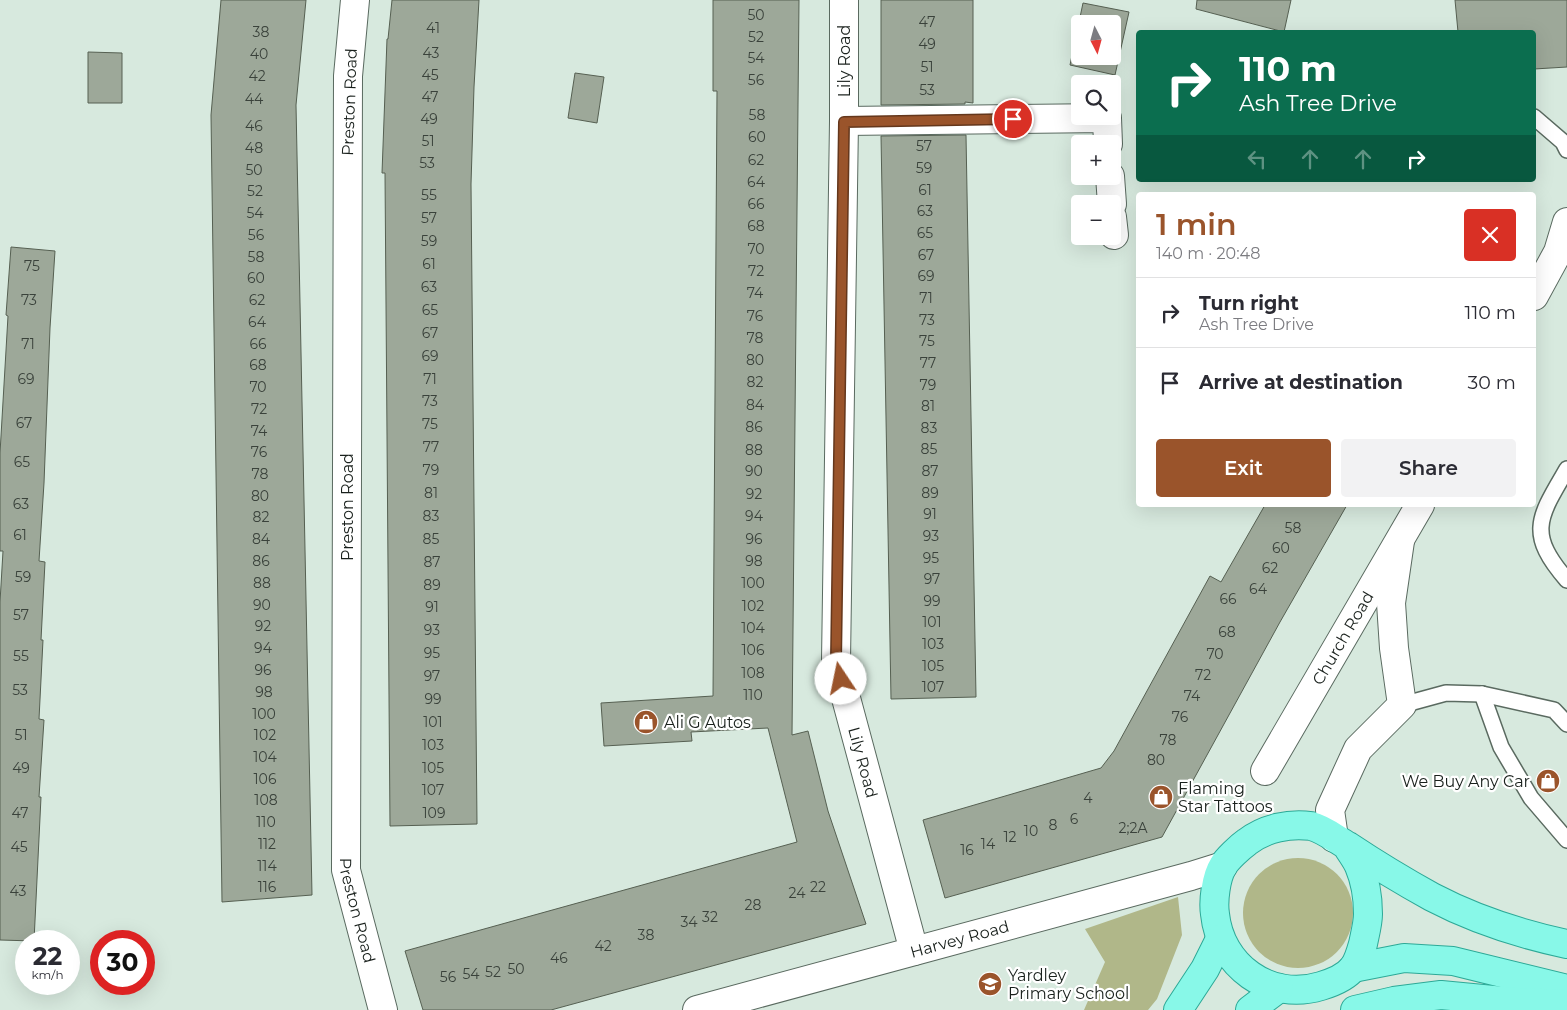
<!DOCTYPE html>
<meta charset="utf-8">
<style>
body{margin:0;font-family:Montserrat,sans-serif;background:#f2f2f3;color:#2b2b33;height:100vh;display:flex;flex-direction:column;font-size:19px;white-space:nowrap}
*{box-sizing:border-box;margin:0}
p{font-size:16px;color:#7c7c81}
.icon{flex:none;width:28px;height:28px;fill:none;stroke:currentColor;stroke-width:2;stroke-linecap:round;stroke-linejoin:round}
.map{position:relative;flex:1;overflow:hidden}
.details{position:absolute;left:1136px;top:192px;width:400px;height:315px;display:flex;flex-direction:column;background:#fff;border-radius:5px;box-shadow:0 5px 20px #0002}
.details>*{flex:none}
.guide{position:absolute;left:1136px;top:30px;width:400px;height:152px;border-radius:5px;box-shadow:0 5px 20px #0002;background:#0b6e4f;color:#fff;overflow:hidden}
.needle{width:32px;rotate:174deg}
.fabs{position:absolute;left:1071px;top:15px;display:grid;gap:10px}
.fabs a{display:grid;place-items:center;width:50px;height:50px;border-radius:5px;background:#fff;box-shadow:0 5px 20px #0002;font-size:25px}
.speed{position:absolute;left:15px;top:930px;display:flex;gap:10px;font-size:25px;font-weight:700;text-align:center}
.speed>*{display:grid;place-content:center;width:65px;height:65px;border-radius:50%;background:#fff;box-shadow:0 5px 20px #0002;line-height:1}
.speed small{font-size:12px;font-weight:400}
.speed .limit{border:8px solid #d22;background:#fff;color:#111}
.pin{position:absolute;display:grid;place-items:center;width:42px;height:42px;color:#fff;margin:-21px;border:2px solid #fff;border-radius:50%;box-shadow:0 1px 5px #0007}
.me{position:absolute;width:55px;margin:-28px;rotate:349deg;stroke-linejoin:round;filter:drop-shadow(0 0 4px #0008)}
.turn{display:flex;align-items:center;gap:18px;height:105px;padding:0 20px;font-size:22px}
.turn .icon{width:65px;height:65px;stroke-width:2.5}
.turn b{display:block;font-size:35px;line-height:42px}
.lanes{display:flex;align-items:center;height:48px;padding:0 20px;background:#0003;justify-content:center;gap:25px;direction:ltr}
.lanes .off{opacity:.35}
.round{display:grid;place-items:center;flex:none;width:52px;height:52px;border-radius:5px;background:#f2f2f3}
.summary{display:flex;align-items:center;justify-content:space-between;height:85px;padding:0 20px}
h1{font-size:30px;font-weight:600;line-height:38px;color:#9a542b}
.cta{display:flex;gap:10px;margin-top:auto;padding:10px 20px}
.cta a{flex:1;height:58px;border-radius:5px;background:#9a542b;color:#fff;font-size:20px;font-weight:600;line-height:58px;text-align:center}
.cta a+a{background:#f2f2f3;color:#2b2b33}
ul{padding:0;list-style:none}
li{display:flex;align-items:center;gap:15px;height:70px;padding:0 20px;border-top:1px solid #e1e1e2}
li div{flex:1}
li b{display:block;font-size:19px}
li em{font-style:normal}
.map>svg:first-child{display:block}
.green{fill:#b0b789}
.building{fill:#9da899;stroke:#566052;fill-rule:evenodd}
.lines{fill:none;stroke-linecap:round;stroke-linejoin:round}
.service-casing{stroke:#5a6a60;stroke-width:18}
.minor-casing{stroke:#5a6a60;stroke-width:30}
.primary-casing{stroke:#2da997;stroke-width:30}
.service{stroke:#fff;stroke-width:15}
.minor{stroke:#fff;stroke-width:28}
.primary{stroke:#88f8e8;stroke-width:28}
.route-casing{stroke:#64371c;stroke-width:12}
.route{stroke:#9a542b;stroke-width:9}
.labels{text-anchor:middle;stroke-width:4.5;stroke-linejoin:round;paint-order:stroke}
.number-label{font-size:14px;fill:#3a423b}
.street-label{font-size:16px;fill:#19201c;stroke:#fff}
.poi-label{font-size:16px;fill:#19201c;stroke:#fff;text-anchor:start}
</style>
<div class="map">
<svg width="1567" height="1010" viewBox="0 0 1567 1010">
<rect width="100%" height="100%" fill="#d7e9de"/>
<g class="green">
<circle cx="1298" cy="913" r="55"/>
<path d="M1178,897l4,38 -25,64 -9,11h-64l21,-48 -20,-33z"/>
</g>
<g class="building">
<path d="M221,0h85l-10,105 16,790 -90,7 -11,-787z"/>
<path d="M392,0h87l-5,87 -3,97 6,640 -87,2 -5,-653h-3l5,-134h1z"/>
<path d="M713,0h86l-7,735 16,-4 20,80 38,113 -315,86h-128l-18,-59 392,-109 -29,-114 -77,4 1,9 -88,5 -3,-43 112,-7 4,-605h-4z"/>
<path d="M881,0h92v103l-8,-1v2l-84,1z"/>
<path d="M1197,0h94l-7,32 -88,-23z"/>
<path d="M1455,0h112v67l-33,2v-37h-76z"/>
<path d="M1083,3l46,9 -14,63 -45,-10zM1080,24h32v32h-32z"/>
<path d="M88,52l34,1v50h-34z"/>
<path d="M575,73l29,4 -7,46 -29,-5z"/>
<path d="M966,135l10,562 -85,2 -10,-563z"/>
<path d="M11,247l44,4 -5,77 -6,155 -5,78 6,1 -4,78h2l-4,79 5,1 -5,77h2l-7,144 -34,-1v-338l3,-51h-3v-98l8,-137 -2,-1z"/>
<path d="M1265,505h82l-67,117 -118,215 -217,61 -22,-78 178,-52 13,-17 96,-175 11,6z"/>
</g>
<g class="lines">
<g class="service-casing">
<g id="service">
<path d="M1534,117l29,25 4,8"/>
<path d="M1567,469c-28,48 -41,64 0,111"/>
<path d="M1482,694l19,53 30,51 36,42"/>
<path d="M1402,705l44,-12 36,1 72,16 13,14"/>
</g>
</g>
<g class="minor-casing">
<g id="minor">
<path id="s1" d="M355,0l-7,76 -2,794 37,140"/>
<path id="s2" d="M844,0v121l-8,540 78,290"/>
<path d="M844,121l263,-3 1,26"/>
<path d="M1110,176l2,28"/>
<path d="M1112,217l2,18"/>
<path d="M1534,296l24,-44 9,-30"/>
<path id="s3" d="M1265,771l155,-266"/>
<path d="M1334,838l-4,-28 28,-61 44,-44 -8,-57 -3,-45 9,-62"/>
<path id="s4" d="M697,1010l494,-134 32,-10"/>
</g>
</g>
<g class="primary-casing">
<g id="primary">
<path d="M1347,846c4,7 9,13 12,20 6,14 9,33 9,48 0,9 -3,20 -5,30 -2,7 -5,18 -10,24 -7,9 -22,15 -32,18 -52,16 -101,-21 -106,-72 -2,-13 1,-37 8,-48 4,-7 17,-19 24,-24 18,-14 43,-19 64,-16 13,3 26,14 37,20 27,18 55,35 84,51 42,22 88,37 135,47"/>
<path d="M1353,968l51,-10 49,3 114,28"/>
<path d="M1178,1010l27,-41 15,-30"/>
<path d="M1250,1010l29,-22"/>
<path d="M1355,1010l39,-9 47,-6 73,7 53,2"/>
</g>
</g>
<use href="#service" class="service"/>
<use href="#minor" class="minor"/>
<use href="#primary" class="primary"/>
</g>
<g class="lines">
<g class="route-casing">
<path id="route" d="M841,679l-5,-18 8,-539 169,-3"/>
</g>
<use href="#route" class="route"/>
</g>
<defs>
<g id="shop-disc" transform="scale(1.25)"><circle r="9.5" fill="#9a542b" stroke="#fff"/><path d="M-5-2.5h2.3a2.7 3.5 0 0 1 5.4 0H5L5.5 6h-11ZM-1.5-2.5h3a1.5 2.3 0 0 0-3 0Z" fill="#fff"/></g>
<g id="school-disc" transform="scale(1.25)"><circle r="9.5" fill="#9a542b" stroke="#fff"/><path d="M0-5L7-2L0 1L-7-2ZM-4 1L0 2.5L4 1V4Q0 6-4 4Z" fill="#fff"/></g>
</defs>
<g fill-rule="evenodd">
<use href="#shop-disc" x="646" y="722"/>
<use href="#shop-disc" x="1548" y="781"/>
<use href="#shop-disc" x="1161" y="797"/>
<use href="#school-disc" x="990" y="984"/>
</g>
<g class="labels">
<g class="number-label">
<text x="756" y="20">50</text>
<text x="927" y="27">47</text>
<text x="433" y="33">41</text>
<text x="261" y="37">38</text>
<text x="756" y="42">52</text>
<text x="927" y="49">49</text>
<text x="431" y="58">43</text>
<text x="259" y="59">40</text>
<text x="756" y="63">54</text>
<text x="927" y="72">51</text>
<text x="430" y="80">45</text>
<text x="257" y="81">42</text>
<text x="756" y="85">56</text>
<text x="927" y="95">53</text>
<text x="430" y="102">47</text>
<text x="254" y="104">44</text>
<text x="757" y="120">58</text>
<text x="429" y="124">49</text>
<text x="254" y="131">46</text>
<text x="757" y="142">60</text>
<text x="428" y="146">51</text>
<text x="924" y="151">57</text>
<text x="254" y="153">48</text>
<text x="756" y="165">62</text>
<text x="427" y="168">53</text>
<text x="924" y="173">59</text>
<text x="254" y="175">50</text>
<text x="756" y="187">64</text>
<text x="925" y="195">61</text>
<text x="255" y="196">52</text>
<text x="429" y="200">55</text>
<text x="756" y="209">66</text>
<text x="925" y="216">63</text>
<text x="255" y="218">54</text>
<text x="429" y="223">57</text>
<text x="756" y="231">68</text>
<text x="925" y="238">65</text>
<text x="256" y="240">56</text>
<text x="429" y="246">59</text>
<text x="756" y="254">70</text>
<text x="926" y="260">67</text>
<text x="256" y="262">58</text>
<text x="429" y="269">61</text>
<text x="32" y="271">75</text>
<text x="756" y="276">72</text>
<text x="926" y="281">69</text>
<text x="256" y="283">60</text>
<text x="429" y="292">63</text>
<text x="755" y="298">74</text>
<text x="926" y="303">71</text>
<text x="29" y="305">73</text>
<text x="257" y="305">62</text>
<text x="430" y="315">65</text>
<text x="755" y="321">76</text>
<text x="927" y="325">73</text>
<text x="257" y="327">64</text>
<text x="430" y="338">67</text>
<text x="755" y="343">78</text>
<text x="927" y="346">75</text>
<text x="28" y="349">71</text>
<text x="258" y="349">66</text>
<text x="430" y="361">69</text>
<text x="755" y="365">80</text>
<text x="928" y="368">77</text>
<text x="258" y="370">68</text>
<text x="26" y="384">69</text>
<text x="430" y="384">71</text>
<text x="755" y="387">82</text>
<text x="928" y="390">79</text>
<text x="258" y="392">70</text>
<text x="430" y="406">73</text>
<text x="755" y="410">84</text>
<text x="928" y="411">81</text>
<text x="259" y="414">72</text>
<text x="24" y="428">67</text>
<text x="430" y="429">75</text>
<text x="754" y="432">86</text>
<text x="929" y="433">83</text>
<text x="259" y="436">74</text>
<text x="431" y="452">77</text>
<text x="929" y="454">85</text>
<text x="754" y="455">88</text>
<text x="259" y="457">76</text>
<text x="22" y="467">65</text>
<text x="431" y="475">79</text>
<text x="754" y="476">90</text>
<text x="930" y="476">87</text>
<text x="260" y="479">78</text>
<text x="431" y="498">81</text>
<text x="930" y="498">89</text>
<text x="754" y="499">92</text>
<text x="260" y="501">80</text>
<text x="21" y="509">63</text>
<text x="930" y="519">91</text>
<text x="431" y="521">83</text>
<text x="754" y="521">94</text>
<text x="261" y="522">82</text>
<text x="1293" y="533">58</text>
<text x="20" y="540">61</text>
<text x="931" y="541">93</text>
<text x="261" y="544">84</text>
<text x="431" y="544">85</text>
<text x="754" y="544">96</text>
<text x="1281" y="553">60</text>
<text x="931" y="563">95</text>
<text x="261" y="566">86</text>
<text x="754" y="566">98</text>
<text x="432" y="567">87</text>
<text x="1270" y="573">62</text>
<text x="23" y="582">59</text>
<text x="932" y="584">97</text>
<text x="262" y="588">88</text>
<text x="753" y="588">100</text>
<text x="432" y="590">89</text>
<text x="1258" y="594">64</text>
<text x="1228" y="604">66</text>
<text x="932" y="606">99</text>
<text x="262" y="610">90</text>
<text x="753" y="611">102</text>
<text x="432" y="612">91</text>
<text x="21" y="620">57</text>
<text x="932" y="627">101</text>
<text x="263" y="631">92</text>
<text x="753" y="633">104</text>
<text x="432" y="635">93</text>
<text x="1227" y="637">68</text>
<text x="933" y="649">103</text>
<text x="263" y="653">94</text>
<text x="753" y="655">106</text>
<text x="432" y="658">95</text>
<text x="1215" y="659">70</text>
<text x="21" y="661">55</text>
<text x="933" y="671">105</text>
<text x="263" y="675">96</text>
<text x="753" y="678">108</text>
<text x="1203" y="680">72</text>
<text x="432" y="681">97</text>
<text x="933" y="692">107</text>
<text x="20" y="695">53</text>
<text x="264" y="697">98</text>
<text x="753" y="700">110</text>
<text x="1192" y="701">74</text>
<text x="433" y="704">99</text>
<text x="264" y="719">100</text>
<text x="1180" y="722">76</text>
<text x="433" y="727">101</text>
<text x="21" y="740">51</text>
<text x="265" y="740">102</text>
<text x="1168" y="745">78</text>
<text x="433" y="750">103</text>
<text x="265" y="762">104</text>
<text x="1156" y="765">80</text>
<text x="21" y="773">49</text>
<text x="433" y="773">105</text>
<text x="265" y="784">106</text>
<text x="433" y="795">107</text>
<text x="1088" y="803">4</text>
<text x="266" y="805">108</text>
<text x="20" y="818">47</text>
<text x="434" y="818">109</text>
<text x="1074" y="824">6</text>
<text x="266" y="827">110</text>
<text x="1053" y="830">8</text>
<text x="1133" y="833">2;2A</text>
<text x="1031" y="836">10</text>
<text x="1010" y="842">12</text>
<text x="267" y="849">112</text>
<text x="988" y="849">14</text>
<text x="19" y="852">45</text>
<text x="967" y="855">16</text>
<text x="267" y="871">114</text>
<text x="267" y="892">116</text>
<text x="818" y="892">22</text>
<text x="18" y="896">43</text>
<text x="797" y="898">24</text>
<text x="753" y="910">28</text>
<text x="710" y="922">32</text>
<text x="689" y="927">34</text>
<text x="646" y="940">38</text>
<text x="603" y="951">42</text>
<text x="559" y="963">46</text>
<text x="516" y="974">50</text>
<text x="493" y="977">52</text>
<text x="471" y="979">54</text>
<text x="448" y="982">56</text>
</g>
<g class="street-label">
<text transform="translate(844 61) rotate(-90)" y="6">Lily Road</text>
<text transform="translate(349 102) rotate(-88)" y="6">Preston Road</text>
<text transform="translate(347 507) rotate(-90)" y="6">Preston Road</text>
<text dy="6" stroke="none"><textPath href="#s3" startOffset="154">Church Road</textPath></text>
<text dy="6" stroke="none"><textPath href="#s2" startOffset="766">Lily Road</textPath></text>
<text dy="6" stroke="none"><textPath href="#s1" startOffset="912">Preston Road</textPath></text>
<text dy="6" stroke="none"><textPath href="#s4" startOffset="272">Harvey Road</textPath></text>
</g>
<g class="poi-label">
<text x="664" y="728">Ali G Autos</text>
<text x="1530" y="787" text-anchor="end">We Buy Any Car</text>
<text x="1178" y="794">Flaming<tspan x="1178" dy="18">Star Tattoos</tspan></text>
<text x="1008" y="981">Yardley<tspan x="1008" dy="18">Primary School</tspan></text>
</g>
</g>
</svg>
<div class="fabs">
<a><svg class="needle" viewBox="-14 -14 28 28"><path d="M0-13l5 13h-10z" fill="#e53935"/><path d="M0 13l5-13h-10z" fill="#7c7c81"/></svg></a>
<a><svg class="icon" aria-label="search" viewBox="0 0 24 24"><circle cx="10" cy="10" r="6"/><path d="M15 15l6 6"/></svg></a>
<a>+</a>
<a>−</a>
</div>
<div class="speed"><div>22<small>km/h</small></div><div class="limit">30</div></div>
<div class="pin" style="left:1013px;top:119px;background:#d93025"><svg class="icon" aria-label="arrive" viewBox="0 0 24 24"><path d="M6 21V4h12l-3 4 3 4H6"/></svg></div>
<svg class="me" style="left:841px;top:679px" viewBox="-20 -20 40 40"><circle r="19" fill="#fff"/><path d="M0-13L10 11 0 6-10 11z" fill="#9a542b"/></svg>
<div class="guide">
<div class="turn"><svg class="icon" aria-label="right" viewBox="0 0 24 24"><path d="M7 20v-9h11M14 6l5 5-5 5"/></svg><div><b>110 m</b>Ash Tree Drive</div></div>
<div class="lanes"><svg class="icon off" aria-label="left" viewBox="0 0 24 24"><path d="M17 20v-9H6M10 6l-5 5 5 5"/></svg><svg class="icon off" aria-label="ahead" viewBox="0 0 24 24"><path d="M12 20V5M6 11l6-6 6 6"/></svg><svg class="icon off" aria-label="ahead" viewBox="0 0 24 24"><path d="M12 20V5M6 11l6-6 6 6"/></svg><svg class="icon" aria-label="right" viewBox="0 0 24 24"><path d="M7 20v-9h11M14 6l5 5-5 5"/></svg></div>
</div>
<section class="details">
<div class="summary"><div><h1>1 min</h1><p>140 m · 20:48</p></div><a class="round" style="background:#d93025;color:#fff"><svg class="icon" aria-label="close" viewBox="0 0 24 24"><path d="M6 6l12 12M18 6L6 18"/></svg></a></div>
<ul>
<li><svg class="icon" aria-label="right" viewBox="0 0 24 24"><path d="M7 20v-9h11M14 6l5 5-5 5"/></svg><div><b>Turn right</b><p>Ash Tree Drive</p></div><em>110 m</em></li>
<li><svg class="icon" aria-label="arrive" viewBox="0 0 24 24"><path d="M6 21V4h12l-3 4 3 4H6"/></svg><div><b>Arrive at destination</b></div><em>30 m</em></li>
</ul>
<div class="cta"><a>Exit</a><a>Share</a></div>
</section>
</div>
